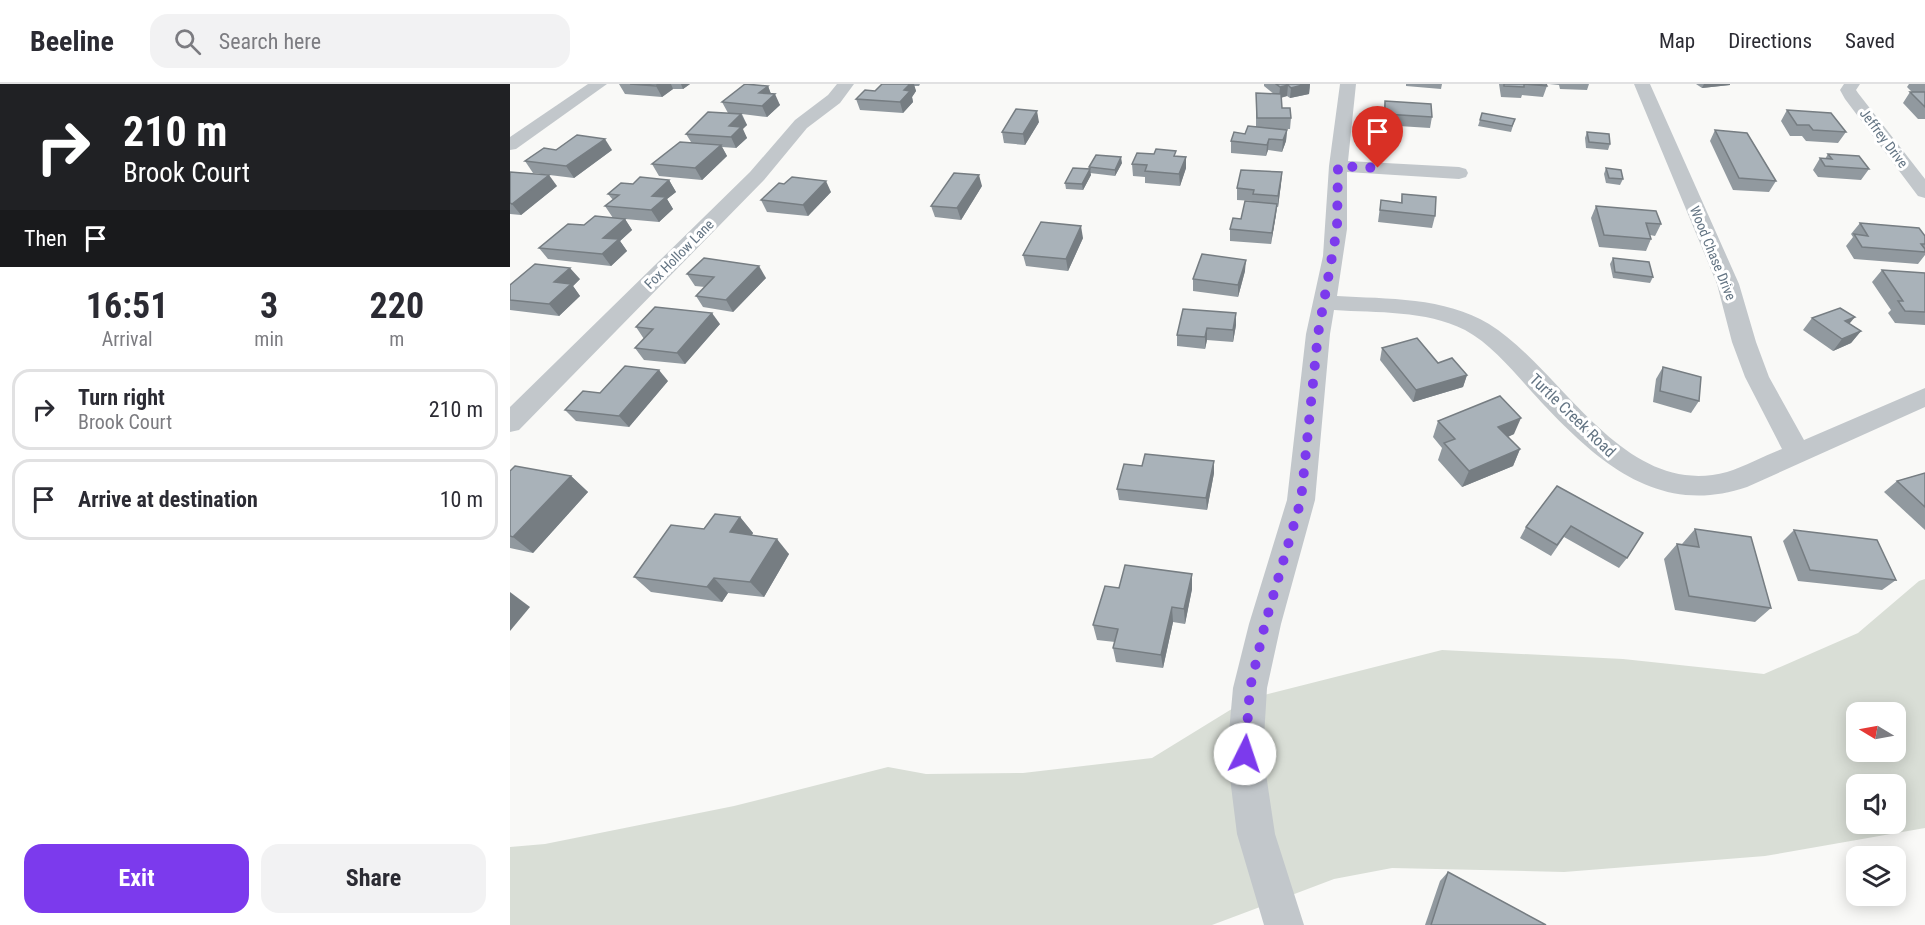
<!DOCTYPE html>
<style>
body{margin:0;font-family:"Roboto Condensed",sans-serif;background:#f2f2f3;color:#2b2b33;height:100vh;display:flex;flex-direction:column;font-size:22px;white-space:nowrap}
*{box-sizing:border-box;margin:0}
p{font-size:20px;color:#7c7c81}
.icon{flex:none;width:33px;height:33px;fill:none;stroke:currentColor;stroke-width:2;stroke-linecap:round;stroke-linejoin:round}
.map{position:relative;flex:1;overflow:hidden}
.panel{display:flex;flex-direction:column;background:#fff;width:510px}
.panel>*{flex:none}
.hud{background:#202124;color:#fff;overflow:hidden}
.needle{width:39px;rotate:280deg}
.fabs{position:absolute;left:1336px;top:618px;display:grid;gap:12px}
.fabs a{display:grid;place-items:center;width:60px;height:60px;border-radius:12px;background:#fff;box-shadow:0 3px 15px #0003;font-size:30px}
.pin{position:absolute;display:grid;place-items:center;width:51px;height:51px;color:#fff;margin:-62px -26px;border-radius:50% 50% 50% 0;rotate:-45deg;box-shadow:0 0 6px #0007}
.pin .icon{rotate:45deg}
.me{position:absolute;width:66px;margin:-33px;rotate:4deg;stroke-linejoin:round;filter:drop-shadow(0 0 4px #0008)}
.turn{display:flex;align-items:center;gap:21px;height:126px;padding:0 24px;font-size:27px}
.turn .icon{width:78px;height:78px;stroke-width:2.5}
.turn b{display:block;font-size:42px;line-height:51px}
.then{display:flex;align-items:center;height:57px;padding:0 24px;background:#0003;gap:12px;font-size:22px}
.eta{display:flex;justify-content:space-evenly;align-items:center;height:102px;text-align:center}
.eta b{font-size:36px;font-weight:700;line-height:42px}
.action{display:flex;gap:12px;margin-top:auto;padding:12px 24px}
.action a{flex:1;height:69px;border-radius:18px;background:#7c3aed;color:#fff;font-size:24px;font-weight:700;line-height:69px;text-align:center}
.action a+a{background:#f2f2f3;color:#2b2b33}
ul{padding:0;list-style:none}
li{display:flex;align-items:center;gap:18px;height:81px;margin:0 12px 9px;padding:0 12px;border:3px solid #e1e1e2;border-radius:18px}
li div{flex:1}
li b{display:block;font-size:22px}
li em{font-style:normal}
header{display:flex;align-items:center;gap:36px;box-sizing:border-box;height:84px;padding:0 30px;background:#fff;border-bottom:2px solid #e1e1e2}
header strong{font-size:28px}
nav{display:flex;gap:33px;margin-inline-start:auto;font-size:21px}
.search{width:420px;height:54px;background:#f2f2f3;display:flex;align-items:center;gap:15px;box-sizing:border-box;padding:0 21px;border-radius:18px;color:#7c7c81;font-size:22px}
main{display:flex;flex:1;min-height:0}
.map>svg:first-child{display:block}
.green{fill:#d9ded6;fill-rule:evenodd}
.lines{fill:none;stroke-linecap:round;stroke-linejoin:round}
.street{fill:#c2c7cb;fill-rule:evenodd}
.wall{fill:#91999f}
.shaded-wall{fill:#767d82}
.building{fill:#a9b2b9;stroke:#767d82;stroke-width:1.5}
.route{stroke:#7c3aed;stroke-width:10;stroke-dasharray:0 18}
.labels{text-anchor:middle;stroke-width:6;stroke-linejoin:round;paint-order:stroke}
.far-street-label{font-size:14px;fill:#637483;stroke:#fff}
.street-label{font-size:16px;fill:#637483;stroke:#fff}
</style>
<header>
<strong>Beeline</strong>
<div class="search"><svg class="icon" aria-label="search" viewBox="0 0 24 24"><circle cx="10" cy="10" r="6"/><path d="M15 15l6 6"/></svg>Search here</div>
<nav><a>Map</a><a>Directions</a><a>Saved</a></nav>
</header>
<main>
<section class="panel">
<div class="hud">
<div class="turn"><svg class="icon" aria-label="right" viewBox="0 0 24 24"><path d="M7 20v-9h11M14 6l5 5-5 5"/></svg><div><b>210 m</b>Brook Court</div></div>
<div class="then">Then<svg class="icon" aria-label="arrive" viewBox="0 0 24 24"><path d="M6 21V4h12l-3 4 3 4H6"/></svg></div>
</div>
<div class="eta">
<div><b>16:51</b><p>Arrival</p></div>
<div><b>3</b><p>min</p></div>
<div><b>220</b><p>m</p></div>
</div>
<ul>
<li><svg class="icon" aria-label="right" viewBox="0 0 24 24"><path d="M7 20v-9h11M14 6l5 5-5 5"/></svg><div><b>Turn right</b><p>Brook Court</p></div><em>210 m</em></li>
<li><svg class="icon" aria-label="arrive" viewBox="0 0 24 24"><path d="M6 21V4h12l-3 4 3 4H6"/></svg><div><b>Arrive at destination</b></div><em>10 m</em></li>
</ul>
<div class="action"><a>Exit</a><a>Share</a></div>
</section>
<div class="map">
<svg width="1415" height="841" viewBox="0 0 1415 841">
<rect width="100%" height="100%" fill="#f9f9f7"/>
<path class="green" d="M1415,495v249l-160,28 -201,16 -172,-4 -58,11 -122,46h-702v-78l35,-3 189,-38 154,-39 38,7 97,-1 129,-15 96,-59 194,-49 181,9 141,15 94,-41 61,-52zM1347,628h39v40h-39zM1347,700h39v40h-39z"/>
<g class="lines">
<g class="street">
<path d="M78,0h19l-91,65 -6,1v-13z"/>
<path d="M327,0h17l-14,19 -33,25 -43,52 -245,250 -9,2v-25l240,-235 45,-52 33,-25z"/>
<path d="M830,0h16l-8,77 111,6 7,2 2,4 -2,4 -7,2 -112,-7v57l-10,67c50,3 108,1 152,28 73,45 134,176 238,148 19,-6 37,-16 55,-23l-37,-72 -13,-35 -15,-58 -83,-200h16l89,200 17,58 13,35 35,63 121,-52v19l-178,80c-93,32 -157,-32 -215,-95 -20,-22 -41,-48 -67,-62 -40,-20 -87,-17 -131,-20l-4,24 -15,166 -34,124 -14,64 -4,66 12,80 29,91h-40l-27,-91 -10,-80 6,-66 16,-64 38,-124 19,-166 17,-78 6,-90z"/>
<path d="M1334,0h16l-4,6 2,3 67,86v19l-7,-2 -73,-97 -5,-9z"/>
</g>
</g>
<g class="wall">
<path d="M109,0h71l-7,5h-10l-11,8 -37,-3z"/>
<path d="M372,0h38l-1,2h-5l2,5 -4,6 1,5 -10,11 -43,-3 -4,-11 19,-8z"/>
<path d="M754,0h46l-1,10 -19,4 -3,-2 -6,2 1,10 9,10 -1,11h-9l6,1 -1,11 -4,11 -14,-2 -2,6 -35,-3v-12l25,-14v-34l18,1 -10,-8z"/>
<path d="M896,0h36l-1,5 -35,-3z"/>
<path d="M989,0h47l1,2 -4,11 -21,-2 -1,3 -20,-1z"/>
<path d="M1039,0h40l-2,6 -27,-1 -1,-4z"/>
<path d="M1186,0h34v1l-28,3z"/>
<path d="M1399,0h16v35h-7l-15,-16 7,-11h2l-5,-5z"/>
<path d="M258,2l3,8 9,11 -13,12 -25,-3 5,11 -5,4 5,9 -11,10 -14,-1 5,9 -25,24 -43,-4 -7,-12 39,-22 -5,-8 42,-21 -6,-11z"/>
<path d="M875,17l47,16 -2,11 -47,-3v-13z"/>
<path d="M1277,26l59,22 -8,11 -32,-2 -4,-5h-12l-9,-15z"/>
<path d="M1005,35l-4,13 -33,-6 2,-6z"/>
<path d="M529,38l-14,23 -21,-2 -2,-11z"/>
<path d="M1205,46l61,51 -7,11 -36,-2 -23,-49z"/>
<path d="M1077,48l23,12 -2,6 -22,-2 -1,-10z"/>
<path d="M46,66h56l-38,28 -41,-5 -8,-12z"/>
<path d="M1318,70l41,15 -8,11 -43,-3 -5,-7 7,-12 5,1z"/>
<path d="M666,72l10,1v11l-6,18 -35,-3v-6l-12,-1 -1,-12z"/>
<path d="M612,79l-7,13 -25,-3 1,2 -8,15 -17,-1 -1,-6 24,-14v-2z"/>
<path d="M1096,84l17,11 -3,6 -14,-2 -2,-9z"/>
<path d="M0,88l47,14 -36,29 -11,-1z"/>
<path d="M772,88l-1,12 -3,23h-1l-6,37 -41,-3v-12l11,-10 12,-17v-1l-16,-1v-12z"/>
<path d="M159,96l7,12 -9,7 6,10 -14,13 -34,-3 7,11 -12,11 7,10 -16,15 -63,-7 -9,-11 45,-23 29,-7 -8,-12 8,-6 -5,-6 25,-10z"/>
<path d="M472,102l-21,34 -26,-3 -4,-11z"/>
<path d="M321,108l-23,24 -41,-4 -6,-12z"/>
<path d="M892,110l33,22 -3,12 -54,-6 3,-22 20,2z"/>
<path d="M1086,122l65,18 -6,12 -5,-1 1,4 -5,12 -47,-4 -8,-29z"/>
<path d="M1350,139l65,13v19l-7,9 -64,-5 -8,-13 7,-9 -2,-3z"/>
<path d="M573,154l-15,33 -42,-5 -3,-11z"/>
<path d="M1103,174l40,19 -3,6 -37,-5 -3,-14z"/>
<path d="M1372,186l43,3v52l-30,-2 -7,-10 3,-3 -19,-28z"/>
<path d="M735,187l-7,26 -45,-6v-12z"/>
<path d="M177,190l79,4 -33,34 -30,-5 -7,-11 9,-9 -10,-1z"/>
<path d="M70,195l-7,7 7,10 -21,20 -49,-6v-25z"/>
<path d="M726,229v12l-3,17 -26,-2 -2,9 -28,-3v-11z"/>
<path d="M1302,234l38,6 11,7 -10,12 -18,8 -30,-21z"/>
<path d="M210,240l-35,40 -41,-4 -9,-12 9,-9 -8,-12z"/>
<path d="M872,264l56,15 29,12 -4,12 -50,15 -33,-42z"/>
<path d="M1153,283l36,34 -8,12 -38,-11 3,-23z"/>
<path d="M158,297l-39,46 -53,-6 -11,-11z"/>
<path d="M928,337l76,13 -6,3 12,12 -7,17 -51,21 -24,-27 4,-12 -9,-11z"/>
<path d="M0,387l61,5 17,16 -55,61 -23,-5z"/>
<path d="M704,389l-7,37 -88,-10 -2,-11z"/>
<path d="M1415,389v57l-41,-38 13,-11z"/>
<path d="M1047,402l70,72 -8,10 -55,-31 -13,19 -31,-18 6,-11z"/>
<path d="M230,433l13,16 -1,2 37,19 -25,43 -36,-4 -6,9 -71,-10 -17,-15 70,-48z"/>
<path d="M1185,445l76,79 -16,14 -80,-12 -11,-51 13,-15h5z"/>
<path d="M1284,446l102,50 -14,10 -84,-9 -15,-40z"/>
<path d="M682,490v15l-7,35 -12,-2 -10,46 -47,-6 -3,-14 2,-6 -18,-2 -4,-15 26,-37z"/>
<path d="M938,788l98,53h-121l15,-44z"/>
</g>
<g class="shaded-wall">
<path d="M149,0h12l2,5 -11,8 -6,-11z"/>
<path d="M171,0h9l-7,5z"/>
<path d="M400,0h4l2,7 -4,6 1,5 -10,11 -3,-11 4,-12z"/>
<path d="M796,0h4l-1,10 -19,4 1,-10z"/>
<path d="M1194,0h26v1l-28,3z"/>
<path d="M778,1l-1,11 -8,2 1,-11z"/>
<path d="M258,2l4,11 -13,-4z"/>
<path d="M265,10l5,11 -13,12 -5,-11z"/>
<path d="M527,27l2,11 -14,23 -2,-11z"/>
<path d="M231,30l6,11 -4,4 4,9 -11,10 -5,-11 -2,-11z"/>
<path d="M777,46l-1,11 -4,11 1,-12z"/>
<path d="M95,55l7,11 -38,28 -8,-12z"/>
<path d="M759,55l-1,11 -2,6 1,-11z"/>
<path d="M211,61l6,11 -25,24 -7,-12z"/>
<path d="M611,73l1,6 -7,13v-6z"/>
<path d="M676,73v11l-6,18 -1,-12z"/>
<path d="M580,85l1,6 -8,15 -1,-6z"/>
<path d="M772,88l-1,12 -3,23v-11z"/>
<path d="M39,91l8,11 -36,29 -9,-11z"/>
<path d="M469,91l3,11 -21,34 -4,-12z"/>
<path d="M159,96l7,12 -9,7 6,10 -14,13 -8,-12 1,-14z"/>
<path d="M316,97l5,11 -23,24 -5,-11z"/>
<path d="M767,120l-1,11 -5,29 1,-11z"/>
<path d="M115,135l7,11 -12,11 7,10 -16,15 -9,-12 1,-16z"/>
<path d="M571,142l2,12 -15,33 -2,-12z"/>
<path d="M736,176l-1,11 -7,26v-12z"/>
<path d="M249,182l7,12 -33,34 -7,-12z"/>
<path d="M60,184l10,11 -7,7 7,10 -21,20 -10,-12 5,-22z"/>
<path d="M202,229l8,11 -35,40 -8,-11z"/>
<path d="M726,229v12l-3,17v-12z"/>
<path d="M1345,233l-10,12v-8z"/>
<path d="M697,244v12l-2,9v-12z"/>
<path d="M1351,247l-10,12 -18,8 9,-12z"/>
<path d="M149,286l9,11 -39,46 -10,-11z"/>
<path d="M957,291l-4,12 -50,15 3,-12z"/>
<path d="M1011,334l-7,16 -23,10 7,-17z"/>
<path d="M1010,365l-7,17 -51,21 7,-16z"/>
<path d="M704,377v12l-7,37 -1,-12z"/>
<path d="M61,392l17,16 -55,61 -20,-16z"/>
<path d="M230,433l13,16 -10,15 -13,-16z"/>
<path d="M267,455l12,15 -25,43 -14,-15z"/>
<path d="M682,490v15l-7,35 -1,-15z"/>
<path d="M204,494l14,15 -6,9 -15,-15z"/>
<path d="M0,508l20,15 -20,24z"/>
<path d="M662,523l1,15 -10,46 -2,-13z"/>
</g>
<g class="building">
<path d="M120,0h29l-3,2z"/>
<path d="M235,0l23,2 -9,7 16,1 -13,12 -40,-4z"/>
<path d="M372,0h28l-6,6 6,1 -10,11 -44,-3 9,-9 10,1z"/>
<path d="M766,0h30l-15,4 -3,-3 -8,2z"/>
<path d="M994,0h42l1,2 -23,-2v3l-20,-1z"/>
<path d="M1400,8h15v15z"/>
<path d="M746,9l25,1 1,14h8l1,10h-34z"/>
<path d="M875,17l46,3 1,13 -47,-3z"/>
<path d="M506,25l21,2 -14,23 -21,-2z"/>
<path d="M1277,26l44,3 15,19 -33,-2 -4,-5h-12z"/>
<path d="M198,28l33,2 -12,12 12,1 -10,10 -45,-3z"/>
<path d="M972,29l33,6 -3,7 -32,-6z"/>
<path d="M738,42l39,4 -4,10 -14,-1 -2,6 -36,-4 3,-9 11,2z"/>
<path d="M1205,46l32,3 29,48 -37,-3z"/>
<path d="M1077,48l22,2 1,10 -21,-2z"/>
<path d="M67,51l28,4 -39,27 -41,-5 19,-13 12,2z"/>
<path d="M170,58l41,3 -26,23 -43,-4z"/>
<path d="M646,65l20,2 -2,5 12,1 -7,17 -34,-3 2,-6 -15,-1 5,-11 17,1z"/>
<path d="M1318,70l31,2 10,13 -44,-3 -5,-8 12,1z"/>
<path d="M586,71l25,2 -6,13 -26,-3z"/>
<path d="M563,84l17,1 -8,15 -17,-1z"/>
<path d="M1096,84l15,2 2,9 -14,-1z"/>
<path d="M731,86l41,2 -4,24 -25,-2 1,-4 -17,-2z"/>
<path d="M0,88l39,3 -37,29 -2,-1z"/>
<path d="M444,89l25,2 -22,33 -26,-2z"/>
<path d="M130,93l29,3 -17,16 14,1 -15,13 -46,-4 14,-11 -11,-1 13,-11 12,1z"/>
<path d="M282,93l34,4 -23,24 -42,-5 18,-17 5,1z"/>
<path d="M892,110l34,3 -1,19 -55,-6 1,-10 21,3z"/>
<path d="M735,117l32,3 -5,29 -42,-4 3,-11 8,1z"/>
<path d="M1086,122l60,5 5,13 -15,-1 5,16 -47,-4z"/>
<path d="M85,132l30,3 -22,19 16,1 -17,15 -63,-6 29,-24 16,1z"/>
<path d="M531,138l40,4 -15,33 -43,-4z"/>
<path d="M1350,139l59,5 6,8v8h-4l4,5v3l-63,-5 -8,-13 14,2z"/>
<path d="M692,170l44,6 -8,25 -45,-6z"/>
<path d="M194,174l55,8 -33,34 -30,-4 18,-19 -27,-3z"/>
<path d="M1103,174l36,4 4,15 -38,-5z"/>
<path d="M25,180l35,4 -16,14 17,2 -22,20 -39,-4v-15z"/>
<path d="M1372,186l43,3v39l-20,-1 -7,-10h5z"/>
<path d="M145,223l57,6 -35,40 -42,-5 18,-19 -17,-2z"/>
<path d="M1330,224l15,9 -10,4 16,10 -19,8 -30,-21z"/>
<path d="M673,225l53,4 -3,17 -26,-2 -2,9 -28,-2z"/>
<path d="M907,254l21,25 14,-5 15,17 -51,15 -34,-42z"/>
<path d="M115,282l34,4 -40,46 -54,-6 18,-19 17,2z"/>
<path d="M1153,283l38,10 -2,24 -39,-10z"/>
<path d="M990,312l21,22 -23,9 22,22 -51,22 -25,-28 11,-4 -17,-18z"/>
<path d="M635,370l69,7 -8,37 -89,-9 7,-25 18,2z"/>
<path d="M5,382l56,10 -58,61 -3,-1v-65z"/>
<path d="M1415,389v34l-28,-26z"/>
<path d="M1047,402l86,47 -16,25 -56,-32 -14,19 -31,-18z"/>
<path d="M205,430l25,3 -10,15 47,7 -27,43 -36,-4 -7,9 -73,-10 37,-52 33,4z"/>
<path d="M1185,445l56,8 20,71 -82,-12 -12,-52 22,3z"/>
<path d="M1284,446l83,10 19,40 -86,-10z"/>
<path d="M615,481l67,9 -8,35 -12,-2 -11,48 -48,-7 5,-19 -25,-4 12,-39 14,2z"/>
<path d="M938,788l98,53h-115z"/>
</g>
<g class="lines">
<path class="route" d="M735,670l5,-66 15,-64 36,-124 17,-166 19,-105 1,-63 40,2"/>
</g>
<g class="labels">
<g class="far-street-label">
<text transform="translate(1374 54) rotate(53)" y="5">Jeffrey Drive</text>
<text transform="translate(1203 169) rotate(68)" y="5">Wood Chase Drive</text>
<text transform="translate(169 170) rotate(-45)" y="5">Fox Hollow Lane</text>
</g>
<g class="street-label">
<text transform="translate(1063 331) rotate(44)" y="6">Turtle Creek Road</text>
</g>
</g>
</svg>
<div class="fabs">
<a><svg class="needle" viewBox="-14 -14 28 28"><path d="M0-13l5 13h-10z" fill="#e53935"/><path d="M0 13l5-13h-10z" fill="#7c7c81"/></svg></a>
<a><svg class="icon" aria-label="sound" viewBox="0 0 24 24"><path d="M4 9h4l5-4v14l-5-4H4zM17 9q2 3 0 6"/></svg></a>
<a><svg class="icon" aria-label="layers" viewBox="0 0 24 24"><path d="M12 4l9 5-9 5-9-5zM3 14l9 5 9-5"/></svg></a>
</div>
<div class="pin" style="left:868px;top:84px;background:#d93025"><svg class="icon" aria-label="arrive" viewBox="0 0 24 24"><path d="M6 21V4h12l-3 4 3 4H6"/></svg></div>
<svg class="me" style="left:735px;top:670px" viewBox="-20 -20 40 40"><circle r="19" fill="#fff"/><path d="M0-13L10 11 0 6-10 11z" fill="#7c3aed"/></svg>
</div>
</main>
